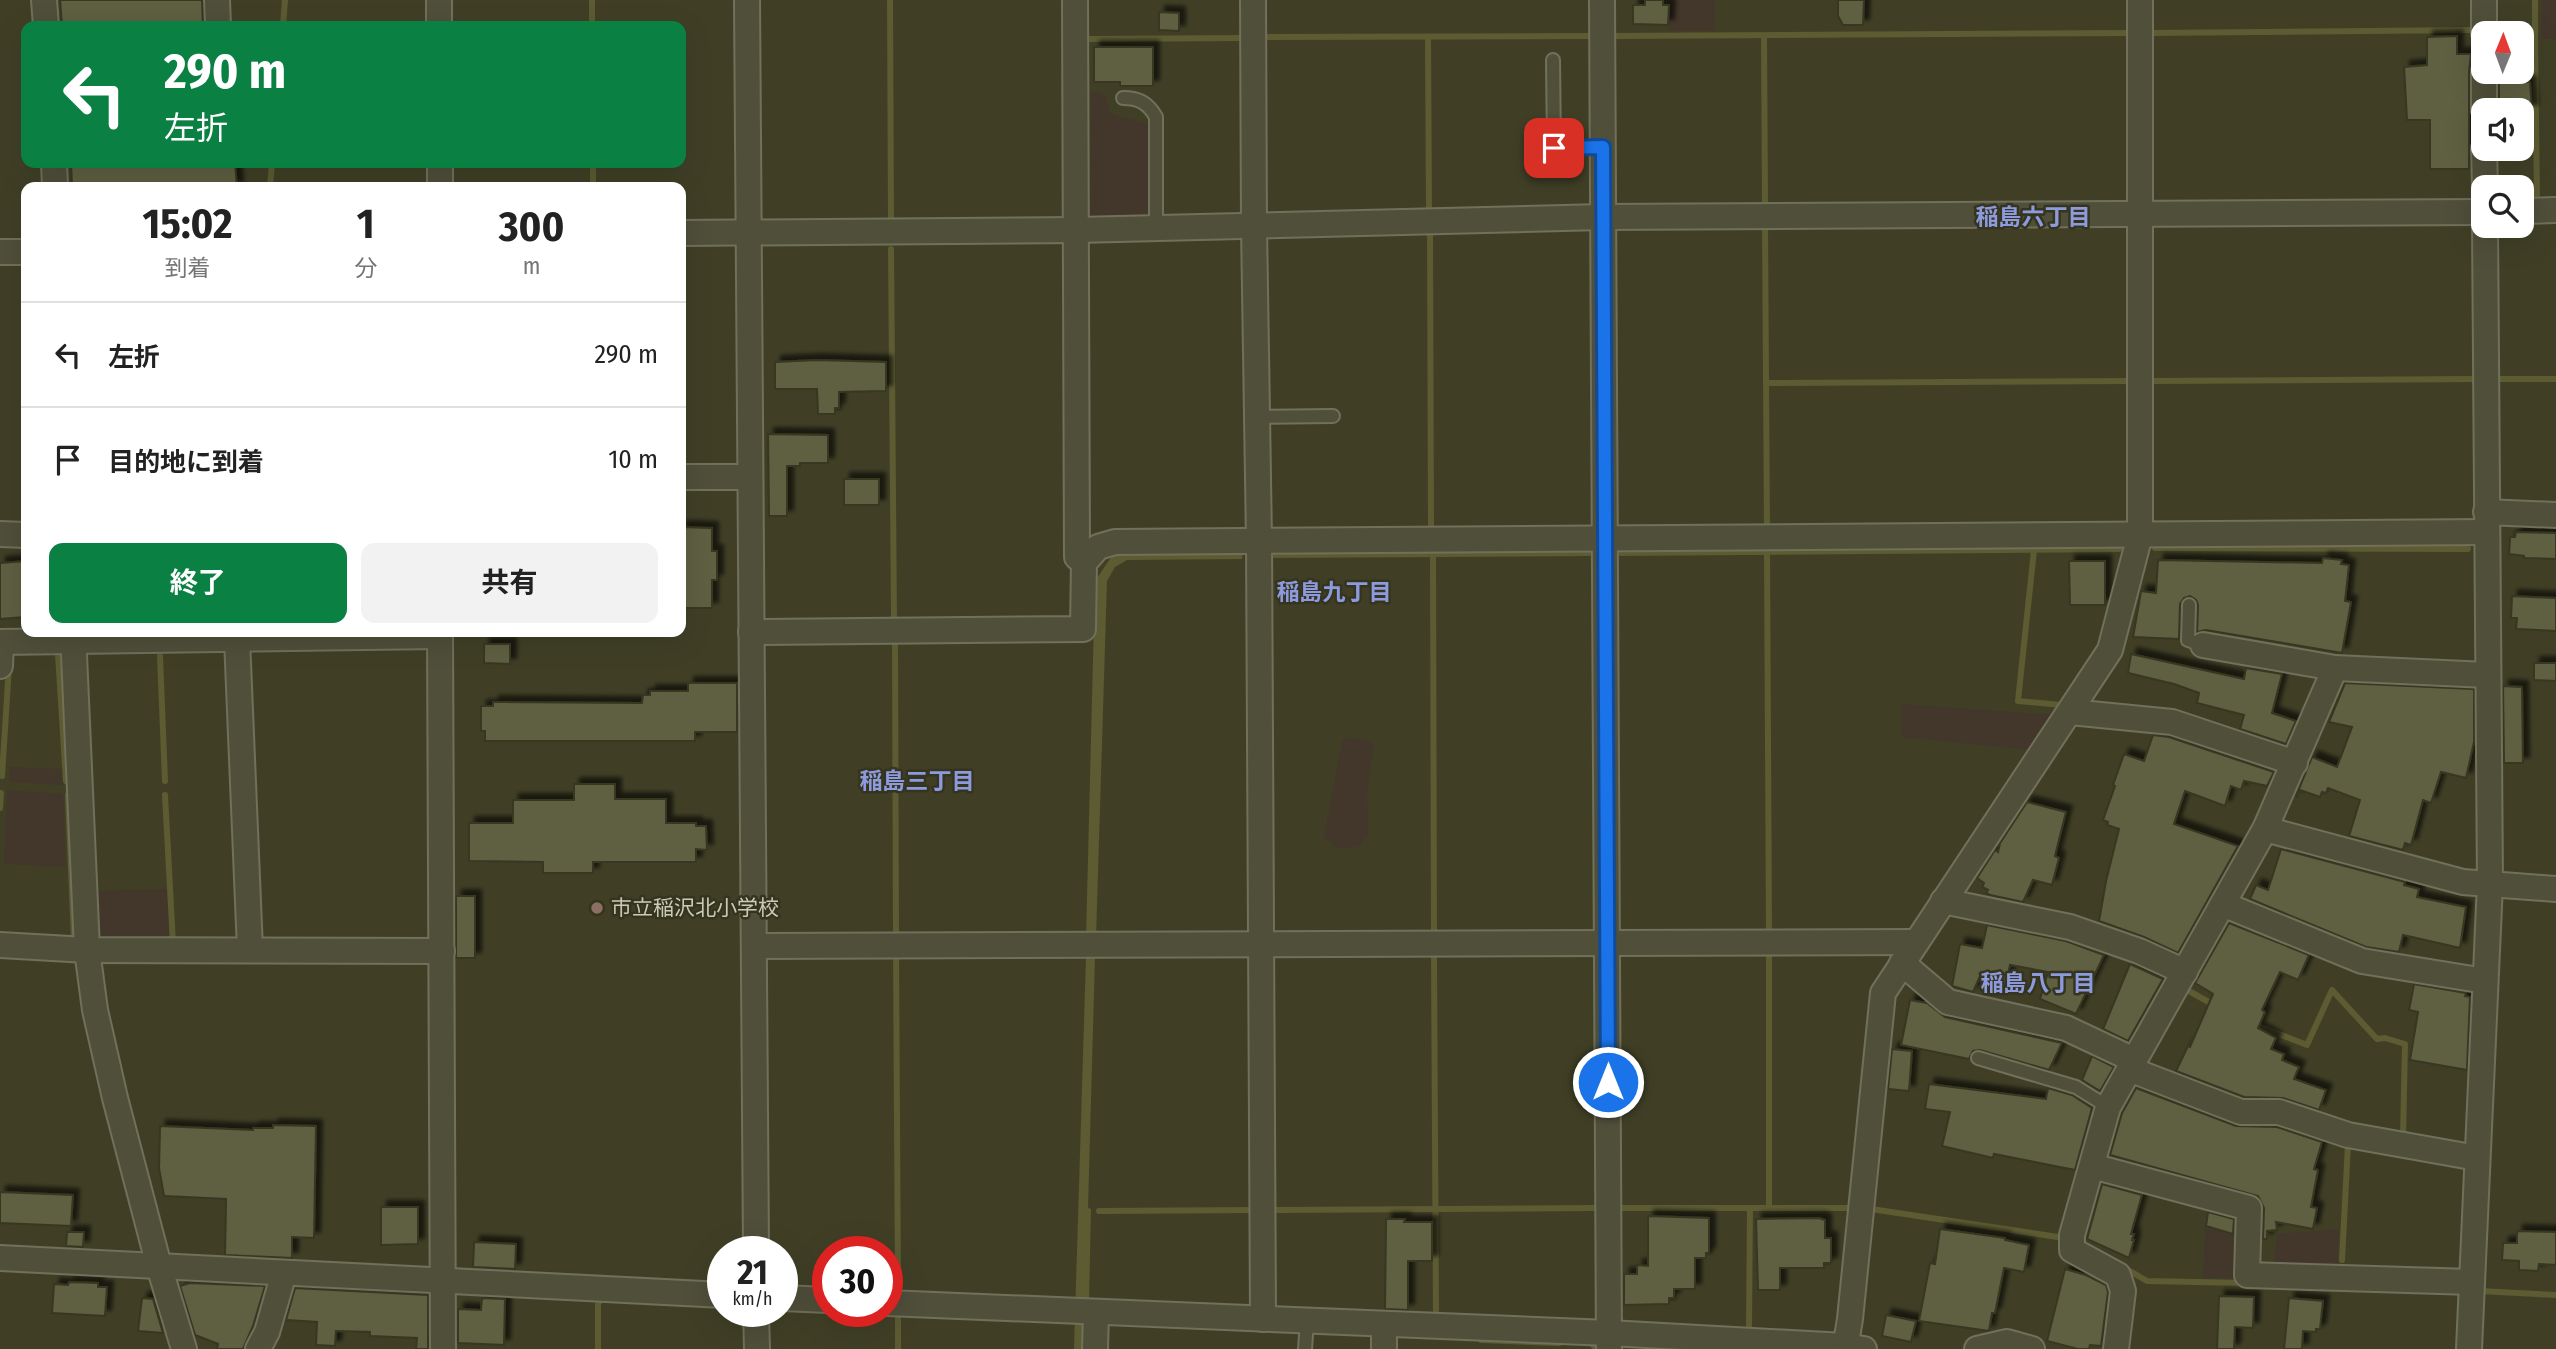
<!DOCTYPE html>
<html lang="ja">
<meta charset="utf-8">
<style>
body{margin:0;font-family:"Fira Sans Condensed","Noto Sans JP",sans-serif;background:#f2f2f2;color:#222;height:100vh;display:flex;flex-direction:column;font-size:26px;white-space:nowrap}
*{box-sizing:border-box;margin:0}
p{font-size:23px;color:#767676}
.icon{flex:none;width:38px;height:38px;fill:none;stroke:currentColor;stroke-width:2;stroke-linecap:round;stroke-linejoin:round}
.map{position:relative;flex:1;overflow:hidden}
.details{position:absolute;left:21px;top:182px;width:665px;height:455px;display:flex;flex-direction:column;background:#fff;border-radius:14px;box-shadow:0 7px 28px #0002}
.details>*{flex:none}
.top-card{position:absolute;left:21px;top:21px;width:665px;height:147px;border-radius:14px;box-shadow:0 7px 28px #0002;background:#0b8043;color:#fff;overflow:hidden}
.needle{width:46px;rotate:1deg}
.fabs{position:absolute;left:2471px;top:21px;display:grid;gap:14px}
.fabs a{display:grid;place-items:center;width:63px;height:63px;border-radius:14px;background:#fff;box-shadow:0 7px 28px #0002;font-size:35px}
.speed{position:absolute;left:707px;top:1236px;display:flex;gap:14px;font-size:35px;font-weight:700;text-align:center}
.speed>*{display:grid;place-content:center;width:91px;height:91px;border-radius:50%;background:#fff;box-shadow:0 7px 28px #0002;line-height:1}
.speed small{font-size:18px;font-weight:400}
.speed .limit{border:10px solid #d22;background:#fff;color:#111}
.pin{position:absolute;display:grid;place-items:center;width:60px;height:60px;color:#fff;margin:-30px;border-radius:14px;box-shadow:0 4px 10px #0006}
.me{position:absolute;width:77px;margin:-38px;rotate:0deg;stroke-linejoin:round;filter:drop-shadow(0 0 5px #0008)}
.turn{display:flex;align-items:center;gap:24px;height:147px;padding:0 28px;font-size:32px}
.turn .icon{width:91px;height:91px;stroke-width:2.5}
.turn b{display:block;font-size:49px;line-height:60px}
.eta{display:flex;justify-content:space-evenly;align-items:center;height:119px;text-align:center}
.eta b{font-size:42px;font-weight:700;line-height:49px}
.primary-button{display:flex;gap:14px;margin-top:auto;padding:14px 28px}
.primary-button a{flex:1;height:80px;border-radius:14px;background:#0b8043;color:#fff;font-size:28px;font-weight:700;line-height:80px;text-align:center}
.primary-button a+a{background:#f2f2f2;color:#222}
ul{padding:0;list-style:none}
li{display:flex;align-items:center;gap:21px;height:105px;padding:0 28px;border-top:2px solid #e0e0e0}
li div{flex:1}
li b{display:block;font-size:26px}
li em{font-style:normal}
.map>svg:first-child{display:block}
.green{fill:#43362a}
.water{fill:#5c5b32}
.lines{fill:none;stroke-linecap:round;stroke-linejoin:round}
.stream{stroke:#5c5b32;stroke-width:6}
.building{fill:#5e5e42;stroke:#373721;stroke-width:2;filter:url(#shadow)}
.lane-casing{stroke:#70705b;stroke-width:16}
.street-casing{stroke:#70705b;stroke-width:28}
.lane{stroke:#504f3a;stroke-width:12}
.street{stroke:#504f3a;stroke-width:24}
.route-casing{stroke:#114b97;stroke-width:18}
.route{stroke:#1a73e8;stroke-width:12}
.education-dot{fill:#8d6e63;stroke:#35351f;stroke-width:2.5}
.labels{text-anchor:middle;stroke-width:5;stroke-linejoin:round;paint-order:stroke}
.poi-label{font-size:21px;fill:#cacab7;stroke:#35351f;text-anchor:start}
.neighbourhood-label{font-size:23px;font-weight:bold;fill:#8e9ade;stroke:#35351f}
</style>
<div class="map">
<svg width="2556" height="1349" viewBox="0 0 2556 1349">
<defs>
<filter id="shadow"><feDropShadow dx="6" dy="-6" stdDeviation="2" flood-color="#0009"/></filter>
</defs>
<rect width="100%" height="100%" fill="#403f26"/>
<g class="green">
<rect x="1669" y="0" width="46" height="31"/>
<rect x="2541" y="0" width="15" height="39"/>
<path d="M1090,92h10l7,5 2,16 43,12 -1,86 -13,13h-45l-3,-8z"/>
<path d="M1902,704l153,11 -22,35 -132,-13z"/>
<path d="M1348,737l22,4 4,4 -7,46 1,44 -9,12 -23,1 -12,-11 18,-96z"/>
<path d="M9,767l53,2 1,16 -54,-3z"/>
<path d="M7,790l56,4 3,73 -62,-3z"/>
<path d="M167,889l3,55h-73l-2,-53z"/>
<path d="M2205,1228l38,9 -2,41h-38z"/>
<path d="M2339,1229l-2,43 -64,-2 4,-36z"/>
</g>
<g class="water">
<path d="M1123,551h120l-1,8 -115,1 -12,7 -8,14 -11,357 -10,-1 9,-356 17,-25z"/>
<path d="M1086,957h9l-7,251 3,1 -3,140h-14z"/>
</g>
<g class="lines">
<g class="stream">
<path d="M592,0v26"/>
<path d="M890,0l1,220"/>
<path d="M2535,0v33"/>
<path d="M283,26l2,-26"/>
<path d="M2498,31l37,2 2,169"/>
<path d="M2152,33l320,-3"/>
<path d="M1614,36l515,-3"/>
<path d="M1764,36l1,167"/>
<path d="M1265,37l326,-1"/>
<path d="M1428,37l1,174"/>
<path d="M1085,39l159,-1"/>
<path d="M593,163v24"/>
<path d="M270,187l2,-24"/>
<path d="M1765,225l2,305"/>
<path d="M1430,231l1,298"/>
<path d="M891,249l3,368"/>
<path d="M2498,379h58"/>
<path d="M2153,381l321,-2"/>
<path d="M1766,383l365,-2"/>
<path d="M2155,548l313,1"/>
<path d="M2034,550l-16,151 44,4"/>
<path d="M1767,552l2,382h4"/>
<path d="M1621,553l498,-4"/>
<path d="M1433,554l1,381"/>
<path d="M1273,555l316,-2"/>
<path d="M895,641l1,297"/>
<path d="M58,654l8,127"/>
<path d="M160,656l5,125"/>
<path d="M2,776l7,-110"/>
<path d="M68,795l6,147"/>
<path d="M165,795l8,149"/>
<path d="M0,808l1,-15"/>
<path d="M896,951l2,337"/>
<path d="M1769,954v254"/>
<path d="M1434,957l2,359"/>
<path d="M2187,990l29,16"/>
<path d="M2251,1023l56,22 25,-55 45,49 8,-1 20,6 -2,94"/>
<path d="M1621,1208h229"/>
<path d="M1871,1209l187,28"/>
<path d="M1277,1210l319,-2"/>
<path d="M1099,1211l153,-1"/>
<path d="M2342,1260l6,-116h2"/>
<path d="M2123,1267l24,14 98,2"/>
<path d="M2479,1291l77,4"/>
<path d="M898,1312v37"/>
<path d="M1749,1327l1,-119"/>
<path d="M1481,1340l78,3"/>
<path d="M1593,1345l3,4"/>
<path d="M598,1349v-45l3,-5"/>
</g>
</g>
<g class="building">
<path d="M60,0h142l1,26h-141z"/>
<path d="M1645,0h18v5h6l-1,20 -35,-1v-19h12z"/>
<path d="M1838,0h26l-1,25h-20l-5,-9z"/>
<path d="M1159,12l20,1v18l-20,-1z"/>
<path d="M2457,36v18h14l-2,18v97h-39v-49h-23l-3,-53 23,-2v-28z"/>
<path d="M1094,47h59v39h-33v-4h-26z"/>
<path d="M2499,82h31l2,28h-33z"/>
<path d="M71,163h164l2,24h-165z"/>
<path d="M817,360l69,2v29l-47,1v16h-4v6h-17l-1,-25h-42v-27z"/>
<path d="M768,434l60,1v28h-28v3h-13v50h-18z"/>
<rect x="844" y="479" width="35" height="26"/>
<path d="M681,527l31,1v23h5v29h-5v28h-31z"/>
<path d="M2516,532l40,1v26l-32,-1v-2l-15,-2 1,-17h5z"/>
<path d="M2323,558l19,2 -1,4 8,1 -4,36 6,1 -9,51 -136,-23 -9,2 1,-27 -2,-5 -6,-4 -6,2 -4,6 -1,35 -46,-2 8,-46 15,2 2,-33 164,3z"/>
<path d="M26,561v56l-26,2v-56z"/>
<path d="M2069,561h36v44h-35z"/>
<path d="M2512,596l44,2v33l-40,-2 1,-11h-6z"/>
<path d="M484,644h26v20l-26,-1z"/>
<path d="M2131,654l113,25 2,-11 36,6 -10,39 24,8 -10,23 -46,-15 4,-14 -47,-12 2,-10 -25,-9 -46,-11z"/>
<path d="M2534,663h22v18l-22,-1z"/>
<path d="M688,683h49v49h-42v9h-210v-10h-4v-25h12v-4l149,1 1,-8h7v-4h38z"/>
<path d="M2345,683l129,6v53l-8,36 -25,-6 -10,31 -8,-3 -12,45 -6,-2 -2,7 -54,-14 11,-36 -32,-12 -2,5 -4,-1 -2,5 -20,-7 -3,7 -1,-1 16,-39 25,10 15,-40 -23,-5z"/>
<path d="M2503,686l19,1 1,76h-19z"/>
<path d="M2153,735l16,2 105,35 -7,14 -23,-5 -3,9 -10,-4 -6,20 -40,-15 -11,33 64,22 -60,107 -34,-16 -45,-16 7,-40 13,-52 -12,-4 1,-3 -5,-2 12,-34 -2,-1 11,-31 20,7z"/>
<path d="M574,784h41v15h51v24h30v3h10l1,24 -11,-1v13h-103v11h-50v-11l-74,-1v-38h44v-23h61z"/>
<path d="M2027,802l39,10 -11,44 4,2 -7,27 -19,-5 -10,22 -33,-7 -4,-2 2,-3 -6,-3 2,-4 -7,-5 18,-28 3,2 2,-9z"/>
<path d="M2281,849l124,33 -1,3 15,4 -2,8 49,10 -6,41 -57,-13 -4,17 -33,-5 -116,-48 6,-14 12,5z"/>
<rect x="456" y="896" width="19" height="62"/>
<path d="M2229,923l80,32 -11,25 -18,-8 -18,38 3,2 -7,16 18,10 -5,11 13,5 -2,6 17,7 -5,12 32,11 -7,20 -36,-12 -39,-1 -68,-26 12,-25 2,1 23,-53 -18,-11z"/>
<path d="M1987,925l79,16 38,14 -28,59 -36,-15 8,-27 -38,-7 -4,20 -25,-11 -8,18 -21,-6 8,-42 22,4z"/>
<path d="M2130,964l33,15 -35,62 -25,-12z"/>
<path d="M2414,984l52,9 -1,3 5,1 -3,73 -57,-10 8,-48 -9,-2z"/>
<path d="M1910,1000l17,3 18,14 117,26 -13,27 -69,-20 -7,1 -4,8 -68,-14z"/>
<path d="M1892,1049l20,2 -3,40 -21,-2z"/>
<path d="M2092,1056l22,11 -14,24 -18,-11z"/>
<path d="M1929,1084l117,15 2,-11 24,7 20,13 -17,62 -81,-16 -1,4 -51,-12 8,-34 -25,-3z"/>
<path d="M2136,1088l100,38 41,1 45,15 -8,27 4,1 -7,37 6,1 -4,21 -37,-7 1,8 -10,1v8h-4l1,-31 -6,-12 -148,-41 12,-42z"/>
<path d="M273,1125l43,1 -2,112 -22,-1v21l-67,-3 1,-56 -62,-3 -5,-28 1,-42 93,4v-2h20z"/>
<path d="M2102,1184l40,11 -11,39h3l-2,6h2l-5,18 -42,-19z"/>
<path d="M0,1192l73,3 -2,31 -71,-3z"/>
<path d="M381,1207h37v37l-37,1z"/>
<path d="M2208,1212l26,7 -1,15 -27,-8z"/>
<path d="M1648,1216l61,2v35h-3v5h-11v31h-21v9h-5v6l-45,1v-31h13v-9l11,1z"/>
<path d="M1819,1218l6,2v18h6v25h-7v5h-44v22h-22l-2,-71z"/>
<path d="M1386,1219h19l-1,3h28v39h-24v49l-23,-1z"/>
<path d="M1940,1229l65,9v2l24,5 -5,27 -20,-4 -9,45h-3l-3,18 -70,-10 11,-58 5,1z"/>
<path d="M2517,1231l39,1v33l-17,-1 -1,7 -19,-1v-9l-17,-1 1,-17h14z"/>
<path d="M67,1232h17l-1,15 -17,-1z"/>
<path d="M474,1242l42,2 -1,25 -42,-2z"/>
<path d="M2065,1269l21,6 20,10 2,7 -7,54 -11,-1 -1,4h-11l-31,-8z"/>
<path d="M69,1282l29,1v4h9l-2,29 -53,-3 2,-29 14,1z"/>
<path d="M190,1283l75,3 -12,40 -10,23h-26l1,-5 -23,-9 -15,-49z"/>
<path d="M295,1288l133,7v54h-12l1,-11 -47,-2v-4l-34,-1 -1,15 -19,-1 1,-23 -31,-2z"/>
<path d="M2219,1296l35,1 -1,31 -18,-1 -1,22h-17z"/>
<path d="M142,1298l11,1 10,34 -25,-2z"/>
<path d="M482,1298l23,1 -1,46 -46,-2v-34l23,1z"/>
<path d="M2289,1298l34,3 -3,28h-4v3l-13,-1 -1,18h-18z"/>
<path d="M1886,1315l30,6 -5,21 -29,-6z"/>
</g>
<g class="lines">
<g class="lane-casing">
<g id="lane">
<path d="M1553,60l1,88 49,-1"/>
<path d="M1123,98c16,0 25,5 33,19v111"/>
<path d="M1257,417l76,-1"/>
<path d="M2189,605l-1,35 15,5"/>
<path d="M1978,1058l98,29 32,20"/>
<path d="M1305,1349l2,-28"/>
</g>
</g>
<g class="street-casing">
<g id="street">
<path d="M44,0l2,26"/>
<path d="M217,0l1,26"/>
<path d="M439,0v26"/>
<path d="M747,0l9,1251"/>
<path d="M1075,0l2,557 7,6"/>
<path d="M1253,0l1,226 5,315 4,778"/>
<path d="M1602,0l7,1349"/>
<path d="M2484,0v33"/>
<path d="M2484,72v38"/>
<path d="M2484,149l1,38"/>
<path d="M54,163l1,24"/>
<path d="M440,163v24"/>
<path d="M2522,211l34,-1"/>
<path d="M681,233l396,-3 526,-13 880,-5"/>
<path d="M0,252h26"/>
<path d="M681,477h69"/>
<path d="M2486,512l70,3"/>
<path d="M0,534l26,1"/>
<path d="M73,632l14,318 8,60 20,88 44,168 25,83"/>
<path d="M440,632l3,717"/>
<path d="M751,632l332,-3 1,-66 14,-16 17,-5 1371,-10"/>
<path d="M237,639l13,311"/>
<path d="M0,642l440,-6"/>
<path d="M2203,645l132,23 152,7"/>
<path d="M0,666l1,-24"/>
<path d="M2070,712l102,10 123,41"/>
<path d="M2265,829l198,53 93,7"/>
<path d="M1943,901l127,26 69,24 46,21"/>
<path d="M2225,905l137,56 123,20"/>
<path d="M0,945l87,5 355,1"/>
<path d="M754,946l1162,-4"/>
<path d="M1902,963l46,39 118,26 68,32"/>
<path d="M2129,1069l112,43h38l69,23 129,23"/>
<path d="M2092,1166l157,42 -2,67 225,7"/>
<path d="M0,1258l723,37"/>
<path d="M782,1298l46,2"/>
<path d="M887,1303l722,30 236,13 19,3"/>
<path d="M756,1311l1,38"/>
<path d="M1384,1324v25"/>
<path d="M258,1349l9,-17 17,-59"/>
<path d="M1095,1349l1,-37"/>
<path d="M1845,1349l5,-30 33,-326 227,-343 30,-115v-535"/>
<path d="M1977,1349l30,-7 25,7"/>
<path d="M2116,1349l7,-58 -5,-16 -46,-25v-15l36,-128 157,-278 70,-161"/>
<path d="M2469,1349l21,-465 -5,-658"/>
</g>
</g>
<use href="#lane" class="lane"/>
<use href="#street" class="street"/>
</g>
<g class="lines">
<g class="route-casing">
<path id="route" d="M1554,148l49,-1 5,935"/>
</g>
<use href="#route" class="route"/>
</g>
<circle class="education-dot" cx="597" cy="908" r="7"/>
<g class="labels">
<g class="poi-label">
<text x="611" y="915">市立稲沢北小学校</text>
</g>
<g class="neighbourhood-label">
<text x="2033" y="225">稲島六丁目</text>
<text x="1334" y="600">稲島九丁目</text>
<text x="917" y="789">稲島三丁目</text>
<text x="2038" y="991">稲島八丁目</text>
</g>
</g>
</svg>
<div class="fabs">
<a><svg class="needle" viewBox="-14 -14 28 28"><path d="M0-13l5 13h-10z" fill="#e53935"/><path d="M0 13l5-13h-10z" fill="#767676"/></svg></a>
<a><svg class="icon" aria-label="sound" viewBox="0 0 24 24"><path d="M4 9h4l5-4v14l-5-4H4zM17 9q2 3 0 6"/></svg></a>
<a><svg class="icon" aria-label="search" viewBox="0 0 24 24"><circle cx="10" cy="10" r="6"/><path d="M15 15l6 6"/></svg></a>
</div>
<div class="speed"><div>21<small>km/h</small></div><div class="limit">30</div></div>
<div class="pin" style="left:1554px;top:148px;background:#d93025"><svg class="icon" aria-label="arrive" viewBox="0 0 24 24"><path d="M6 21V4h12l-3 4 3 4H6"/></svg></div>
<svg class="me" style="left:1608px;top:1082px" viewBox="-20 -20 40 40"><circle r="17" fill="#1a73e8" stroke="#fff" stroke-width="3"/><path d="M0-11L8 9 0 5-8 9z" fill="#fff"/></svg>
<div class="top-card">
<div class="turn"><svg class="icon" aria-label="left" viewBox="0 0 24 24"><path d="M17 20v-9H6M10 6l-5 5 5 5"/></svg><div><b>290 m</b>左折</div></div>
</div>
<section class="details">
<div class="eta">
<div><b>15:02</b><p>到着</p></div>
<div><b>1</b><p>分</p></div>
<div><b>300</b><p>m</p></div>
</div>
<ul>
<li><svg class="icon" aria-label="left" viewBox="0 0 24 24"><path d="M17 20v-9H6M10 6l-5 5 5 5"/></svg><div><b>左折</b></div><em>290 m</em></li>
<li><svg class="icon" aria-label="arrive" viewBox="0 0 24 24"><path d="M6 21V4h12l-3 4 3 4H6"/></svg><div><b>目的地に到着</b></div><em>10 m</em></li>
</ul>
<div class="primary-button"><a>終了</a><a>共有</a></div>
</section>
</div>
